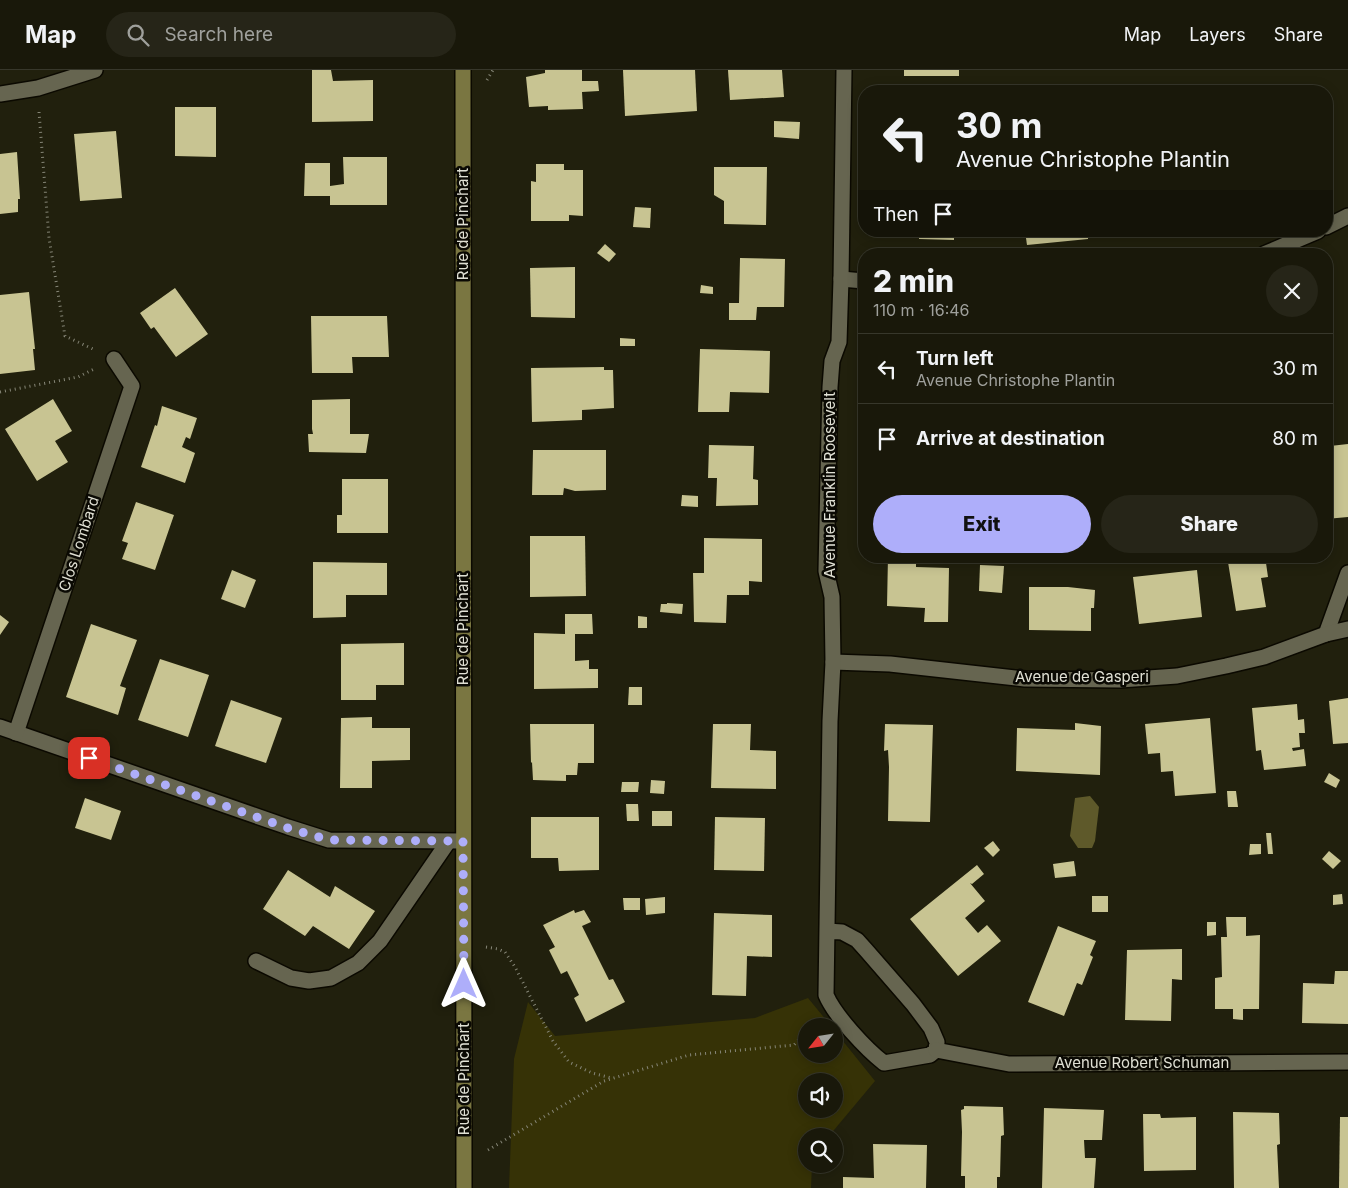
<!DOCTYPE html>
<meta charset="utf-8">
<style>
body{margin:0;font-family:Inter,sans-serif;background:#262518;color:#f1f3f6;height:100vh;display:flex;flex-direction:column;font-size:19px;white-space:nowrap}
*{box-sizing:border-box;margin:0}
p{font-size:16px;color:#9fa09c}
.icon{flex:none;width:28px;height:28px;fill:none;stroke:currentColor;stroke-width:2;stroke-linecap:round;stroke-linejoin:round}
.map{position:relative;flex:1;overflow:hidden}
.side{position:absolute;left:858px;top:178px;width:475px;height:315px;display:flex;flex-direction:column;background:#19180a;border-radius:20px;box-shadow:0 2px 12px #0003,0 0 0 1px #37372b}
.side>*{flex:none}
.banner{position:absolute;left:858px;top:15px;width:475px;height:152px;border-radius:20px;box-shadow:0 2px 12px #0003,0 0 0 1px #37372b;background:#19180a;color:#f1f3f6;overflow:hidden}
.needle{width:32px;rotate:240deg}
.buttons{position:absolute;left:798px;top:948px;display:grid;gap:10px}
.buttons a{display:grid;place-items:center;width:45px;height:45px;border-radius:50%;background:#19180a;box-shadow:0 2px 12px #0003,0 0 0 1px #37372b;font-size:25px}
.pin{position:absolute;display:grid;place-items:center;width:42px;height:42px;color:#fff;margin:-21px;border-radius:10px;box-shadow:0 2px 8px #0006}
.me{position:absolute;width:55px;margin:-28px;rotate:0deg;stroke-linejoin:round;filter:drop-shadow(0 0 4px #0008)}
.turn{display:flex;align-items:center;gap:18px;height:105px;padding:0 15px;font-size:22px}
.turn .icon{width:65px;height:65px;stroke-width:2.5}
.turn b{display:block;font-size:35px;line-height:42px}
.then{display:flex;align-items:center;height:48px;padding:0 15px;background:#0003;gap:10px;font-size:19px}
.round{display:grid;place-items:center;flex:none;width:52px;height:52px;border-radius:26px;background:#262518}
.head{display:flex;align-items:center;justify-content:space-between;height:85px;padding:0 15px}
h1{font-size:30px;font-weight:800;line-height:38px}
.button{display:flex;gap:10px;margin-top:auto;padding:10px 15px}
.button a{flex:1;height:58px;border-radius:30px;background:#aeaefa;color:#111;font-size:20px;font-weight:800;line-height:58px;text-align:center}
.button a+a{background:#262518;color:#f1f3f6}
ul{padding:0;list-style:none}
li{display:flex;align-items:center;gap:15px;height:70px;padding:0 15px;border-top:1px solid #37372b}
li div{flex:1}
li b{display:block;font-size:19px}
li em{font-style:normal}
header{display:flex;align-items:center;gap:30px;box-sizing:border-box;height:70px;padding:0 25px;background:#19180a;border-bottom:1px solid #37372b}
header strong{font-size:24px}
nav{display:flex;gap:28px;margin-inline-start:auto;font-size:18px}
.search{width:350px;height:45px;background:#262518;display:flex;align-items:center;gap:12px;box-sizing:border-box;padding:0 18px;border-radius:28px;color:#9fa09c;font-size:19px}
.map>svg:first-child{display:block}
.green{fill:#363206;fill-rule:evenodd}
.water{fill:#5e592a}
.building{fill:#c8c492}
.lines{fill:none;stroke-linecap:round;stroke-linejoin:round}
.lane-casing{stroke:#0b0900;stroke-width:18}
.street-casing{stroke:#0b0900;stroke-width:18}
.secondary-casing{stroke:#0b0900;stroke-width:18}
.path{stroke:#868677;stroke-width:3;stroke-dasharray:1 4;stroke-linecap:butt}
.lane{stroke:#666550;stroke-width:15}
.street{stroke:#666550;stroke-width:15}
.secondary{stroke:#7a7641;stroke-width:15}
.route{stroke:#aeaefa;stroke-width:9;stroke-dasharray:0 16.2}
.labels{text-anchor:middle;stroke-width:5;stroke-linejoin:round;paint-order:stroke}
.street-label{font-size:15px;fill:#e0e0d4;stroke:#0a0903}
</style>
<header>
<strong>Map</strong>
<div class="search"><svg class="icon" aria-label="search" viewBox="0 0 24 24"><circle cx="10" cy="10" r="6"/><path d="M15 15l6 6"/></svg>Search here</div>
<nav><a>Map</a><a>Layers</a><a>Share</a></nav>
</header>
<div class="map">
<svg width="1348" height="1118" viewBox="0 0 1348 1118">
<rect width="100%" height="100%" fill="#21200d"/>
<path class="green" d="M808,928l23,28h-25v28h28v-24l41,51 -46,55h-23v28h6l-1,24h-302l5,-129 14,-57 27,34 200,-18zM806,1011h28v28h-28z"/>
<path class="water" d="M1090,726l9,11 -4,34 -3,7h-14l-8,-12 5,-38z"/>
<g class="building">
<path d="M312,0h19l2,11 40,-1v41l-61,1z"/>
<path d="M545,0h37v11h16l1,10 -17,1 1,17 -35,1v-4l-19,1 -3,-30 19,-4z"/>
<path d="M623,0h72l2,41 -72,5z"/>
<path d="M728,0h54l2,27 -54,3z"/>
<rect x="904" y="0" width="55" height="6"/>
<path d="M175,37h41v50l-41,-1z"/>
<path d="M774,51l26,1 -1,17 -25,-2z"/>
<path d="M116,61l6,67 -42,3 -6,-67z"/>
<path d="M17,82l3,47h-2v13l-18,2v-60z"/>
<path d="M343,87h44v48h-57v-9h-26l1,-33h25v23l14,-2z"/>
<path d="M536,94h28v6h19v46l-14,-1v6h-38v-40l5,1z"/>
<path d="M714,97h53l-1,58 -42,-1v-23l-10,-6z"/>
<path d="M635,137l16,1 -1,20 -17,-1z"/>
<path d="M919,161h35v9l-35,-1z"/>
<path d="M1025,161h63v8l-61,6z"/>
<path d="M605,174l11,10 -7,8 -12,-9z"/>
<path d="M740,188l45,1 -1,48h-27l-1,13h-27v-17h10z"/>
<path d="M575,197v51l-44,-1 -1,-49z"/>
<path d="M701,215l12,2v7l-13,-1z"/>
<path d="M175,218l33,46 -32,23 -22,-30 -3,2 -11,-16z"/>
<path d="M29,222l6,57h-2l2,21 -35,4v-79z"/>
<path d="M311,246h76l2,41h-37l1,16h-41z"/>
<path d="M620,268l15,1v7h-15z"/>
<path d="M700,279l70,2 -1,42 -39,-1 -1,20h-31z"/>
<path d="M604,297v3h9l1,38 -32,2v10l-50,2 -1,-54z"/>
<path d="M53,329l19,32 -17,10 13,21 -31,19 -32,-52z"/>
<path d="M350,329v35h19l-3,19 -57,-1 -1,-18h5l-1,-5v-29z"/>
<path d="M162,336l35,12 -7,21 -4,-2 -4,10 13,6 -10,30 -44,-16 14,-42 2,1z"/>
<path d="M1348,374v73l-22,2v-62h5l-1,-11z"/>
<path d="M709,375l45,1 -1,33 5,1v25l-42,1 1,-28h-9z"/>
<path d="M533,380h73v40l-31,1 -11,-3 -1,7h-31z"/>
<path d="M342,409h46v54h-51v-18h5z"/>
<path d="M682,425l16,1v11l-17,-1z"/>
<path d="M136,432l38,13 -19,55 -33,-11 6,-16 -6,-2z"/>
<path d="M530,466h55l1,60 -56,1z"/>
<path d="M704,468l58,1v43l-13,-1v14h-22l-1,28 -32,-1 -1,-49h11z"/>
<path d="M888,486h28v11l33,1 -1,54h-24l1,-14 -38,-2z"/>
<path d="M1227,486h38l3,21 -7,1 5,29 -30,4z"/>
<path d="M313,492l74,1v32h-41v22l-33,1z"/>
<path d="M980,495l24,1 -2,27 -23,-2z"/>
<path d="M232,500l24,10 -11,28 -24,-9z"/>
<path d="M1197,500l5,47 -63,7 -6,-47z"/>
<path d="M1029,517h39l27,3 -1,18h-3v23l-62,-1z"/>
<path d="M667,533l16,1 -1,10 -22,-2 1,-8h6z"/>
<path d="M565,544h27l1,20h-18v27l14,-1v9h9v19l-64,1v-56l31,1z"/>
<path d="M0,545l9,7 -9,13z"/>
<path d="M638,546l9,1v11h-9z"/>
<path d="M91,554l46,16 -17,46 6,2 -8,27 -52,-18z"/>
<path d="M404,573v42h-28v15h-35v-56z"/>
<path d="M160,589l49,16 -21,62 -50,-17z"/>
<path d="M629,617h13v18h-14z"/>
<path d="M1348,628v45l-15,1 -4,-43z"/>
<path d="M231,630l51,18 -16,45 -51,-17z"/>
<path d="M1297,634l1,16 6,-1 1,14h-6l1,14 -8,1 1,3 11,-2 2,17 -42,4 -3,-20 -5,1 -4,-43z"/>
<path d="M372,647v11h38v32l-38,1v27h-32l1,-70z"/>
<path d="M1210,648l6,75 -41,3 -2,-25 -12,1 -1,-19 -12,1 -3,-30z"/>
<path d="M1075,653l26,3 -1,49 -84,-4 1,-43 58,2z"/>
<path d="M530,654h64v39h-16l-1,12h-11v6l-33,-1 -1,-18 -1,1z"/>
<path d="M713,654h38l-1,26 26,1v38l-65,-1z"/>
<path d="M885,654l48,1 -3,97 -42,-1 1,-54 -1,-17 -4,1z"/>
<path d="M1329,703l11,7 -4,8 -12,-6z"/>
<path d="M651,710l14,1 -1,13 -14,-1z"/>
<path d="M622,712h17l-1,10h-17z"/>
<path d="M1227,721h9l2,16h-10z"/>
<path d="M85,728l36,13 -10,29 -36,-12z"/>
<path d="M626,734h12l1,17h-12z"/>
<rect x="652" y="741" width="20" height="15"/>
<path d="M531,747h68v53l-40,1 -1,-13h-27z"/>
<path d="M715,747l50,1 -1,53 -50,-1z"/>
<path d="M1266,763h5l2,21h-5z"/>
<path d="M993,771l7,9 -7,7 -9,-9z"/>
<path d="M1250,774h11v10l-12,1z"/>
<path d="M1329,781l12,10 -8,8 -11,-10z"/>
<path d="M1074,791l2,15 -21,2 -2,-14z"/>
<path d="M977,795l7,9 -12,10 -2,-1 15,18 -20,17 13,15 9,-8 14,16 -43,35 -48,-57z"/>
<path d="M288,800l42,27 5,-11 40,25 -26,38 -36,-23 -8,10 -42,-27z"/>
<path d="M1342,824l1,10 -10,1v-10z"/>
<rect x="1092" y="826" width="16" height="16"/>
<path d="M665,827v16l-19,2 -1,-16z"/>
<path d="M623,828h17v12h-16z"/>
<path d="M574,840l1,3 9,-3 7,12 -9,4 27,54 4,-1 12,23 -39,20 -12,-24 5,-3 -12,-24 -6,3 -12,-24 6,-3 -12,-22z"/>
<path d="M714,843l58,2v42l-25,-1 -1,40 -34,-1z"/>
<path d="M1226,847h20v19l14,-1 -1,74h-16v11l-10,-1v-10h-18v-31l7,-1 -1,-40h6z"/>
<path d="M1207,852h9v13l-9,1z"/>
<path d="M1058,856l38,15 -6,14 3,2 -11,28 -5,-2 -13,33 -36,-14z"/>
<path d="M1182,879v31l-10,-1 -1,42 -46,-1 2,-70z"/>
<path d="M1335,901h13v53l-46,-1 1,-40 31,1z"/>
<path d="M964,1036l39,1 1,28 -3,1 -1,41h-3v11h-32v-12h-4l1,-44 -1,-22 3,-1z"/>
<path d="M1044,1038l60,2 -2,30h-18l1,18h11l-2,30h-52z"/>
<path d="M1233,1042l46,1 1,31 -3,1 2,43h-45z"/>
<path d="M1143,1044h17l1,4 35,-1v53l-52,1z"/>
<path d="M1340,1047h8v71h-9z"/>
<path d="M873,1074l54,1 -1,43h-83v-11l31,1z"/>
</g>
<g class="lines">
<g class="lane-casing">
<path id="lane" d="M256,891l35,17 18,3 22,-3 27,-15 22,-22 68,-99"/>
</g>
<g class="street-casing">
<g id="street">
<path d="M0,24l38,-6 57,-18"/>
<path d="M1326,157l22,-11"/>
<path d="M1264,184l54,-23"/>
<path d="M841,209l23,2"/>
<path d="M1326,564l22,-61"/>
<path d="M833,592l57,2 135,15 95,1 57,-4 49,-10 38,-9 62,-23 22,-5"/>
<path d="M0,657l288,100 41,13 134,1"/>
<path d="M16,663l116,-347 -18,-27"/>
<path d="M827,861l15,1 15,8 9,10 47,54 18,24 6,14 -1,8 -6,5 -46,8c-18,-14 -49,-47 -58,-68l4,-274 3,-59 -1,-65 -6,-26 4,-184 2,-26 7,-19 2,-63 3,-209"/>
<path d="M936,980l73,14 339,-2"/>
</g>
</g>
<g class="secondary-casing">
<path id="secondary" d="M463,0l1,1118"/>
</g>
<g class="path">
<path d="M487,10l6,-10"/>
<path d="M39,42l10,126 16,98 28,13"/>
<path d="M0,322l78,-15 16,-8"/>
<path d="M486,877l12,2 7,3 10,15 38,74 16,21 23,11 20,5"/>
<path d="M488,1080l116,-69 85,-26 105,-10 12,-13"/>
</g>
<use href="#lane" class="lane"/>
<use href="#street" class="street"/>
<use href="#secondary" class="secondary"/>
</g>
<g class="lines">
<path class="route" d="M89,688l199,70 41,12 134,1 1,143"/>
</g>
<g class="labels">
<g class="street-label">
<text transform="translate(463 154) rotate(-90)" y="5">Rue de Pinchart</text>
<text transform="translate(830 415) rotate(-90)" y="5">Avenue Franklin Roosevelt</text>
<text transform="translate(79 474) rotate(-72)" y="5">Clos Lombard</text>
<text transform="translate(463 559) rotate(-90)" y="5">Rue de Pinchart</text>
<text x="1082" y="612">Avenue de Gasperi</text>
<text x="1142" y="998">Avenue Robert Schuman</text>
<text transform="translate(464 1009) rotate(-90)" y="5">Rue de Pinchart</text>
</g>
</g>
</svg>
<div class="buttons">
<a><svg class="needle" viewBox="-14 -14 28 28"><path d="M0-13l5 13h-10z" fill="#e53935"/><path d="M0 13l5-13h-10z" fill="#9fa09c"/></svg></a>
<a><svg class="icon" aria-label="sound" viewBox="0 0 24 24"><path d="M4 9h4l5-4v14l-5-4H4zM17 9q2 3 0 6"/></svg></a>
<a><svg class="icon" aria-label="search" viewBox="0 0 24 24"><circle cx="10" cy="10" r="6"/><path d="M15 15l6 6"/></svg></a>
</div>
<div class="pin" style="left:89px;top:688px;background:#d93025"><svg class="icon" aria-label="arrive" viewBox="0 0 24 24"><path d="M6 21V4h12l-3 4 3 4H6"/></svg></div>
<svg class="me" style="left:464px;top:914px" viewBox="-20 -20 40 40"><path d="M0-17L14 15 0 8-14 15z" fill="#aeaefa" stroke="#fff" stroke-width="4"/></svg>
<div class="banner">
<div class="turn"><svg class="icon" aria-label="left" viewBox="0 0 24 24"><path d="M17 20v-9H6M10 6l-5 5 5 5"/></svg><div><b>30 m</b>Avenue Christophe Plantin</div></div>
<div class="then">Then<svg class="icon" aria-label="arrive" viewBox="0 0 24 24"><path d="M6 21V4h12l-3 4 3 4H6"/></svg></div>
</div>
<section class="side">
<div class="head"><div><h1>2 min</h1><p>110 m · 16:46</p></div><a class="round"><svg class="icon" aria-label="close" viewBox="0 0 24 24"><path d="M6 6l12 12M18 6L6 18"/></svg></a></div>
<ul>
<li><svg class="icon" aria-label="left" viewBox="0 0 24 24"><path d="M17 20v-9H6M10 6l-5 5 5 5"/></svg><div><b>Turn left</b><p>Avenue Christophe Plantin</p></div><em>30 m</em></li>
<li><svg class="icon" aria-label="arrive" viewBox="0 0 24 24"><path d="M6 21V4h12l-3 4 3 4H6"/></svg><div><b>Arrive at destination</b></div><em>80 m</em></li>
</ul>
<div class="button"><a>Exit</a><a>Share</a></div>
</section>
</div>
